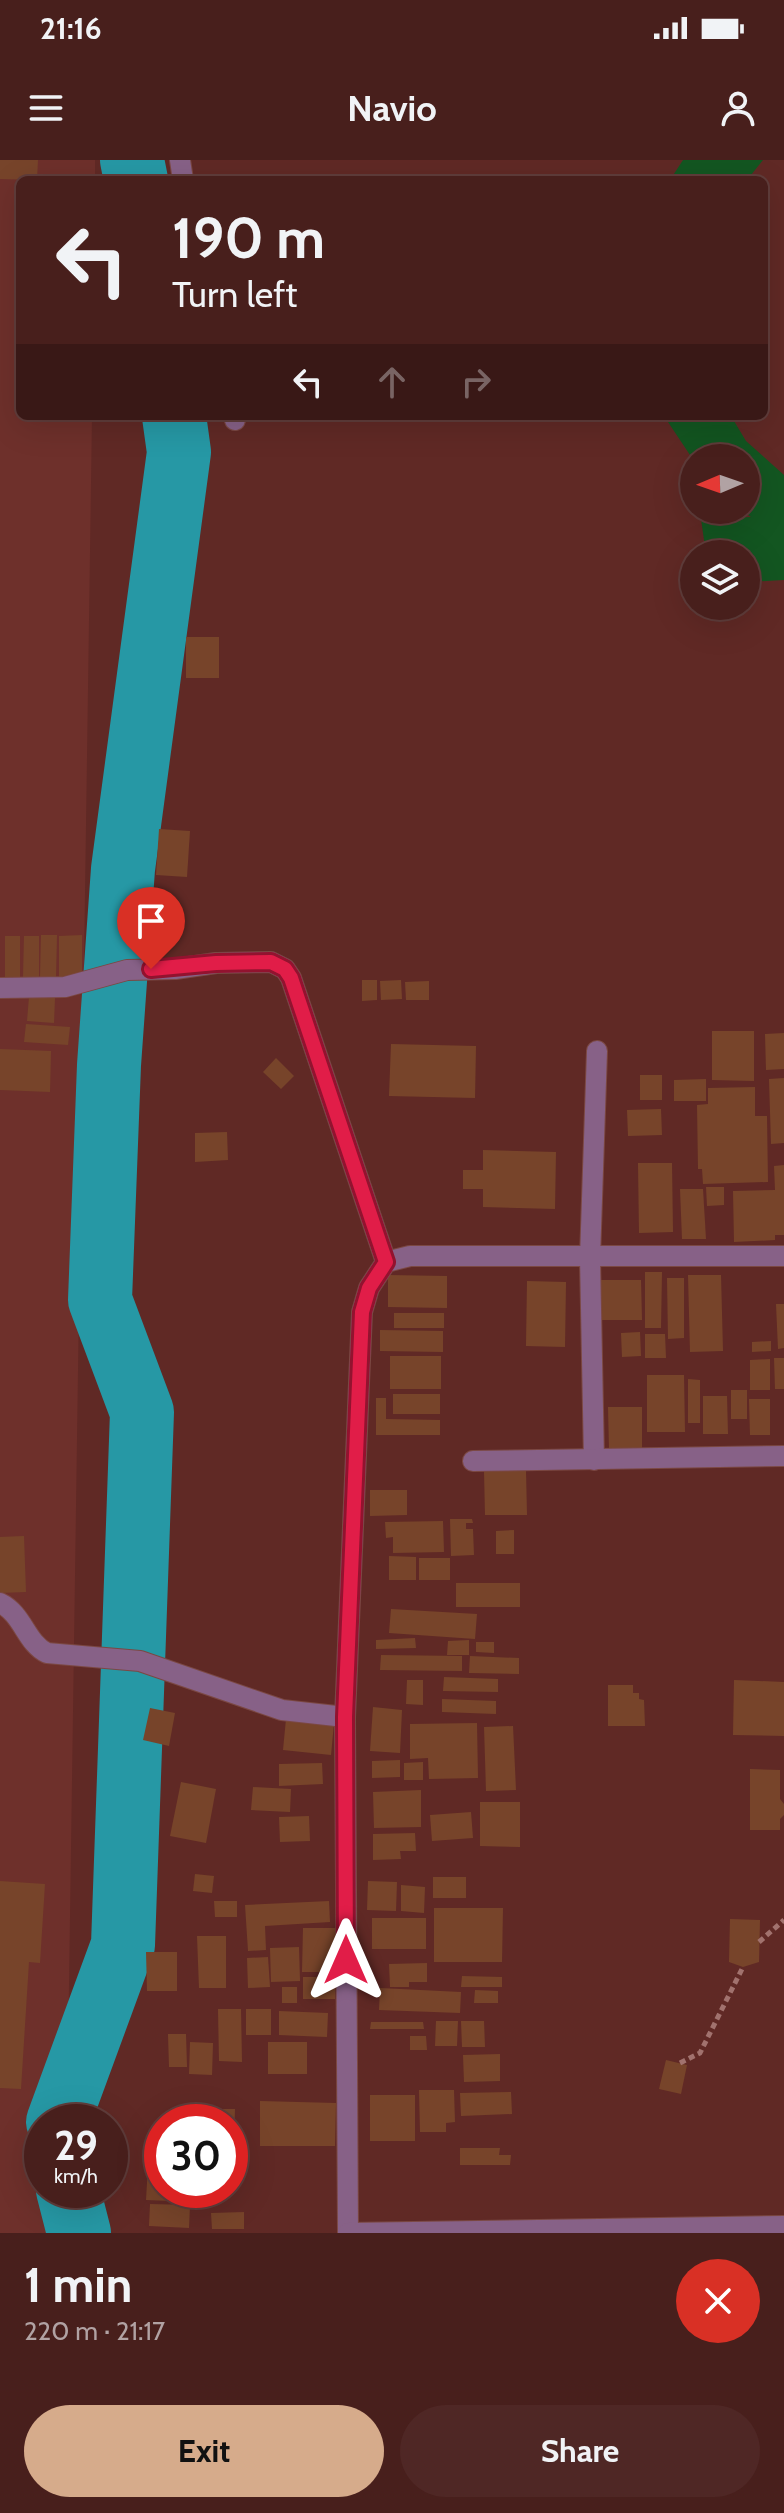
<!DOCTYPE html>
<meta charset="utf-8">
<style>
body{margin:0;font-family:Cabin,sans-serif;background:#4f2725;color:#f1f3f6;height:100vh;display:flex;flex-direction:column;font-size:30px;white-space:nowrap}
*{box-sizing:border-box;margin:0}
p{font-size:26px;color:#b1a2a3}
.icon{flex:none;width:44px;height:44px;fill:none;stroke:currentColor;stroke-width:2;stroke-linecap:round;stroke-linejoin:round}
.map{position:relative;height:2073px;overflow:hidden}
.sheet{display:flex;flex-direction:column;background:#481f1c;flex:1}
.sheet>*{flex:none}
.banner{position:absolute;left:16px;top:16px;width:752px;height:244px;border-radius:12px;box-shadow:0 8px 32px #0002,0 0 0 2px #603d3b;background:#481f1c;color:#f1f3f6;overflow:hidden}
.needle{width:52px;rotate:268deg}
.tools{position:absolute;left:680px;top:284px;display:grid;gap:16px}
.tools a{display:grid;place-items:center;width:80px;height:80px;border-radius:50%;background:#481f1c;box-shadow:0 8px 32px #0002,0 0 0 2px #603d3b;font-size:40px}
.speed{position:absolute;left:24px;top:1944px;display:flex;gap:16px;font-size:40px;font-weight:700;text-align:center}
.speed>*{display:grid;place-content:center;width:104px;height:104px;border-radius:50%;background:#481f1c;box-shadow:0 8px 32px #0002,0 0 0 2px #603d3b;line-height:1}
.speed small{font-size:20px;font-weight:400}
.speed .limit{border:12px solid #d22;background:#fff;color:#111}
.pin{position:absolute;display:grid;place-items:center;width:68px;height:68px;color:#fff;margin:-82px -34px;border-radius:50% 50% 50% 0;rotate:-45deg;box-shadow:0 0 8px #0007}
.pin .icon{rotate:45deg}
.me{position:absolute;width:88px;margin:-44px;rotate:0deg;stroke-linejoin:round;filter:drop-shadow(0 0 6px #0008)}
.turn{display:flex;align-items:center;gap:28px;height:168px;padding:0 24px;font-size:36px}
.turn .icon{width:104px;height:104px;stroke-width:2.5}
.turn b{display:block;font-size:56px;line-height:68px}
.lanes{display:flex;align-items:center;height:76px;padding:0 24px;background:#0003;justify-content:center;gap:40px;direction:ltr}
.lanes .off{opacity:.35}
.round{display:grid;place-items:center;flex:none;width:84px;height:84px;border-radius:42px;background:#4f2725}
.summary{display:flex;align-items:center;justify-content:space-between;height:136px;padding:0 24px}
h1{font-size:48px;font-weight:700;line-height:60px}
.action{display:flex;gap:16px;margin-top:auto;padding:16px 24px}
.action a{flex:1;height:92px;border-radius:48px;background:#d6ab8b;color:#111;font-size:32px;font-weight:700;line-height:92px;text-align:center}
.action a+a{background:#4f2725;color:#f1f3f6}
.status{display:flex;justify-content:space-between;align-items:center;height:56px;padding:0 40px;background:#481f1c;direction:ltr}
.status svg{height:22px;fill:currentColor}
header{display:flex;justify-content:space-between;align-items:center;height:104px;padding:0 24px;background:#481f1c;font-size:36px;font-weight:700}
.map>svg:first-child{display:block}
.built{fill:#6e302b}
.green{fill:#135621}
.lines{fill:none;stroke-linecap:round;stroke-linejoin:round}
.river{stroke:#2698a5;stroke-width:64}
.building{fill:#77442a}
.minor-casing{stroke:#7b4843;stroke-width:22}
.path{stroke:#a1726e;stroke-width:5;stroke-dasharray:6 4;stroke-linecap:butt}
.minor{stroke:#876187;stroke-width:20}
.route-casing{stroke:#92132f;stroke-width:20}
.route{stroke:#e11d48;stroke-width:14}
</style>
<div class="status"><b>21:16</b><svg viewBox="0 0 49 12"><path d="M0 12V9h3v3zM5 12V6h3v6zM10 12V3h3v9zM15 12V0h3v12zM26 1h20v11H26zM47 4h2v5h-2z"/></svg></div>
<header><svg class="icon" aria-label="menu" viewBox="0 0 24 24"><path d="M4 6h16M4 12h16M4 18h16"/></svg>Navio<svg class="icon" aria-label="person" viewBox="0 0 24 24"><circle cx="12" cy="8" r="4"/><path d="M4 21q1-7 8-7t8 7"/></svg></header>
<div class="map">
<svg width="784" height="2073" viewBox="0 0 784 2073">
<rect width="100%" height="100%" fill="#602925"/>
<path class="built" d="M0,0h95v20h-75v236h72l-25,1706h-25v68h24l-1,43h-65z"/>
<g class="green">
<path d="M683,0h80l-16,20h-77z"/>
<path d="M664,256h67l15,25 38,34v105l-38,2v-28h-40l-5,-35 50,-2 -10,-7h5v-52h-52v3z"/>
</g>
<g class="lines">
<g class="river">
<path d="M132,0l4,20"/>
<path d="M58,1962l65,-177 19,-533 -42,-112 9,-235 14,-196 56,-417 -5,-36"/>
<path d="M68,2030l11,43"/>
</g>
</g>
<g class="building">
<path d="M0,0h38l-1,20 -37,-1z"/>
<rect x="186" y="477" width="33" height="41"/>
<path d="M159,669l31,2 -3,46 -31,-2z"/>
<path d="M41,775h16l-1,42h-16z"/>
<path d="M82,775v42l-23,1v-42z"/>
<path d="M5,776h15v45l-15,-1z"/>
<path d="M24,776h15v41h-16z"/>
<path d="M362,820h15v20l-15,1z"/>
<path d="M401,820l1,19 -21,1 -1,-19z"/>
<path d="M429,821v19h-23l-1,-18z"/>
<path d="M29,837l26,1 -1,25 -27,-2z"/>
<path d="M26,864l44,3 -2,18 -44,-3z"/>
<path d="M712,871h42v50l-42,-1z"/>
<path d="M784,873v36l-18,1 -1,-36z"/>
<path d="M391,884l85,2 -1,52 -86,-2z"/>
<path d="M0,889l51,2 -1,41 -50,-2z"/>
<path d="M276,898l18,18 -13,13 -18,-17z"/>
<rect x="640" y="915" width="22" height="25"/>
<path d="M784,918v65l-13,1 -2,-65z"/>
<path d="M706,919v22h-32v-21z"/>
<path d="M755,927v29h12l1,66 -65,2 -1,-15h-4l-1,-64 11,-1v-16z"/>
<path d="M661,949l1,26 -34,1 -1,-26z"/>
<path d="M227,972l1,28 -33,2v-29z"/>
<path d="M483,990l73,2 -1,57 -72,-2v-18h-20v-19h20z"/>
<path d="M638,1003h34l1,69 -34,1z"/>
<path d="M784,1005v70h-9v5l-41,2 -1,-51 42,-1 -1,-24z"/>
<path d="M706,1027h18v18l-17,1z"/>
<path d="M680,1029h23l3,50h-24z"/>
<path d="M645,1112h17l-1,56h-16z"/>
<path d="M388,1115l59,1v32l-59,-1z"/>
<path d="M688,1115h33l2,76 -33,1z"/>
<path d="M667,1118h17v60l-16,1z"/>
<path d="M598,1120h43l1,40h-44z"/>
<path d="M527,1121l39,1 -1,65 -39,-1z"/>
<path d="M776,1144h8v44l-6,1z"/>
<rect x="394" y="1153" width="50" height="15"/>
<path d="M380,1170l63,1v21l-63,-1z"/>
<path d="M640,1172l1,24 -19,1 -1,-24z"/>
<path d="M645,1174h20l1,24h-21z"/>
<path d="M771,1181v10l-19,1v-10z"/>
<rect x="390" y="1196" width="51" height="33"/>
<path d="M774,1198h10v31h-9z"/>
<path d="M770,1199v31h-20v-30z"/>
<path d="M647,1215h37l1,57h-38z"/>
<path d="M688,1219l12,1v43h-12z"/>
<rect x="731" y="1230" width="16" height="29"/>
<rect x="393" y="1234" width="47" height="20"/>
<path d="M703,1236h24l1,38h-25z"/>
<path d="M376,1238h10v21l54,1v15h-64z"/>
<path d="M749,1239h21v36h-20z"/>
<path d="M608,1247h34v42h-33z"/>
<path d="M484,1311h42l1,44h-42z"/>
<path d="M370,1330h37v25l-37,1z"/>
<path d="M450,1359h22l1,4h-7v6h7l1,26 -23,1z"/>
<path d="M443,1361l1,31 -51,1v-16l-7,1 -1,-16z"/>
<path d="M514,1370v24h-18v-23z"/>
<path d="M24,1376l2,56 -26,1v-56z"/>
<path d="M389,1396l27,1v23h-27z"/>
<rect x="419" y="1398" width="31" height="22"/>
<rect x="456" y="1423" width="64" height="24"/>
<path d="M391,1449l86,5 -2,25 -86,-6z"/>
<path d="M415,1478l1,10 -40,1v-9z"/>
<path d="M469,1480v15h-22l1,-14z"/>
<path d="M476,1482h18v11l-18,-1z"/>
<path d="M381,1495l81,1v15l-82,-1z"/>
<path d="M470,1496l49,2v16l-50,-1z"/>
<path d="M444,1517l54,2v13l-55,-1z"/>
<path d="M407,1520h16v25l-17,-1z"/>
<path d="M734,1520l50,2v54l-51,-1z"/>
<path d="M608,1525h25v8h6v6l5,1 1,26h-37z"/>
<path d="M442,1539l54,2v13l-54,-2z"/>
<path d="M373,1547l29,3 -2,43 -30,-2z"/>
<path d="M150,1548l25,5 -6,33 -26,-6z"/>
<path d="M286,1559l48,4 -3,32 -48,-5z"/>
<path d="M477,1563l1,55 -49,1 -1,-21 -18,1v-35z"/>
<path d="M513,1566l3,64 -30,1 -2,-64z"/>
<path d="M400,1600v17l-28,1v-17z"/>
<path d="M423,1602v18h-19v-17z"/>
<path d="M322,1603l1,21 -44,2v-22z"/>
<path d="M750,1609l30,1v29l4,5v11l-4,4v11h-30z"/>
<path d="M181,1622l35,7 -10,54 -36,-7z"/>
<path d="M253,1627l38,2 -1,23 -39,-2z"/>
<path d="M421,1630v37l-47,1 -1,-36z"/>
<path d="M480,1642h40v45l-40,-1z"/>
<path d="M471,1652l2,26 -41,3 -2,-26z"/>
<path d="M309,1656l1,25 -30,1 -1,-25z"/>
<path d="M415,1673l1,18h-16l1,8 -28,1v-26z"/>
<path d="M195,1714l19,2 -2,17 -19,-2z"/>
<rect x="433" y="1717" width="33" height="21"/>
<path d="M0,1721l45,3 -5,79 -11,-1 -8,127 -21,-1z"/>
<path d="M368,1721l29,1 -1,29 -29,-1z"/>
<path d="M401,1725l24,2 -1,26 -23,-2z"/>
<path d="M214,1741h23v16h-22z"/>
<path d="M329,1741l1,21 -65,4 1,24 -18,1 -3,-46z"/>
<path d="M434,1748h69l-1,54h-68z"/>
<rect x="372" y="1758" width="54" height="31"/>
<path d="M730,1759l30,1 -1,42 -16,5 -14,-5z"/>
<path d="M303,1768h34v44h-35z"/>
<path d="M197,1776h29v52h-27z"/>
<path d="M299,1787l1,34 -29,1 -1,-34z"/>
<path d="M146,1792h31v39h-30z"/>
<path d="M268,1797l2,30 -22,1 -1,-30z"/>
<path d="M427,1803v19h-18v5h-19l-1,-23z"/>
<path d="M462,1816l40,1v10h-41z"/>
<rect x="303" y="1817" width="32" height="22"/>
<rect x="282" y="1827" width="15" height="16"/>
<path d="M380,1828l81,4 -1,21 -81,-3z"/>
<path d="M475,1830l23,1v12h-24z"/>
<path d="M218,1849h23l1,53 -23,-1z"/>
<rect x="246" y="1849" width="25" height="26"/>
<path d="M279,1851l49,2 -1,24 -48,-2z"/>
<path d="M436,1861h22l-1,25h-22z"/>
<path d="M461,1861h23l1,26h-23z"/>
<path d="M371,1862h52l1,7h-54z"/>
<path d="M168,1874h18l1,33h-18z"/>
<path d="M410,1876h16l1,14h-17z"/>
<path d="M190,1882l23,1 -1,32 -23,-1z"/>
<rect x="268" y="1882" width="39" height="32"/>
<path d="M500,1894v27l-36,1 -1,-27z"/>
<path d="M666,1900l21,5 -6,29 -22,-5z"/>
<path d="M419,1930h35l1,32 -9,1v9h-26z"/>
<path d="M511,1932l1,22 -51,2 -1,-23z"/>
<rect x="370" y="1935" width="45" height="46"/>
<path d="M260,1941l76,2 -1,43h-75z"/>
<path d="M218,1949h17l-1,35h-4v-22h-13z"/>
<path d="M460,1988h40l-1,7h12l-1,10h-50z"/>
<path d="M148,2005l14,1v24h53v13l-69,-3z"/>
<path d="M150,2044l40,1 -1,23 -40,-2z"/>
<path d="M244,2052v17h-32l-1,-16z"/>
</g>
<g class="lines">
<g class="minor-casing">
<g id="minor">
<path d="M180,0l3,20"/>
<path d="M234,256l1,4"/>
<path d="M0,828l65,-1 62,-17 48,-1 41,-6 55,-1 14,7 6,9 95,284"/>
<path d="M594,1300l-4,-202 7,-207"/>
<path d="M473,1301l311,-5"/>
<path d="M0,1443c23,11 26,40 47,50l93,8 142,49 63,7"/>
<path d="M348,2073l-3,-516 17,-405 7,-24 17,-26 24,-6h374"/>
<path d="M348,2073l436,-7"/>
</g>
</g>
<g class="path">
<path d="M759,1782l25,-22"/>
<path d="M680,1903l20,-10 43,-86"/>
</g>
<use href="#minor" class="minor"/>
</g>
<g class="lines">
<g class="route-casing">
<path id="route" d="M151,809l65,-6 55,-1 14,7 6,9 95,284 -17,26 -7,24 -17,405 1,243"/>
</g>
<use href="#route" class="route"/>
</g>
</svg>
<div class="tools">
<a><svg class="needle" viewBox="-14 -14 28 28"><path d="M0-13l5 13h-10z" fill="#e53935"/><path d="M0 13l5-13h-10z" fill="#b1a2a3"/></svg></a>
<a><svg class="icon" aria-label="layers" viewBox="0 0 24 24"><path d="M12 4l9 5-9 5-9-5zM3 14l9 5 9-5"/></svg></a>
</div>
<div class="speed"><div>29<small>km/h</small></div><div class="limit">30</div></div>
<div class="pin" style="left:151px;top:809px;background:#d93025"><svg class="icon" aria-label="arrive" viewBox="0 0 24 24"><path d="M6 21V4h12l-3 4 3 4H6"/></svg></div>
<svg class="me" style="left:346px;top:1800px" viewBox="-20 -20 40 40"><path d="M0-17L14 15 0 8-14 15z" fill="#e11d48" stroke="#fff" stroke-width="4"/></svg>
<div class="banner">
<div class="turn"><svg class="icon" aria-label="left" viewBox="0 0 24 24"><path d="M17 20v-9H6M10 6l-5 5 5 5"/></svg><div><b>190 m</b>Turn left</div></div>
<div class="lanes"><svg class="icon" aria-label="left" viewBox="0 0 24 24"><path d="M17 20v-9H6M10 6l-5 5 5 5"/></svg><svg class="icon off" aria-label="ahead" viewBox="0 0 24 24"><path d="M12 20V5M6 11l6-6 6 6"/></svg><svg class="icon off" aria-label="right" viewBox="0 0 24 24"><path d="M7 20v-9h11M14 6l5 5-5 5"/></svg></div>
</div>
</div>
<section class="sheet">
<div class="summary"><div><h1>1 min</h1><p>220 m · 21:17</p></div><a class="round" style="background:#d93025;color:#fff"><svg class="icon" aria-label="close" viewBox="0 0 24 24"><path d="M6 6l12 12M18 6L6 18"/></svg></a></div>
<div class="action"><a>Exit</a><a>Share</a></div>
</section>
